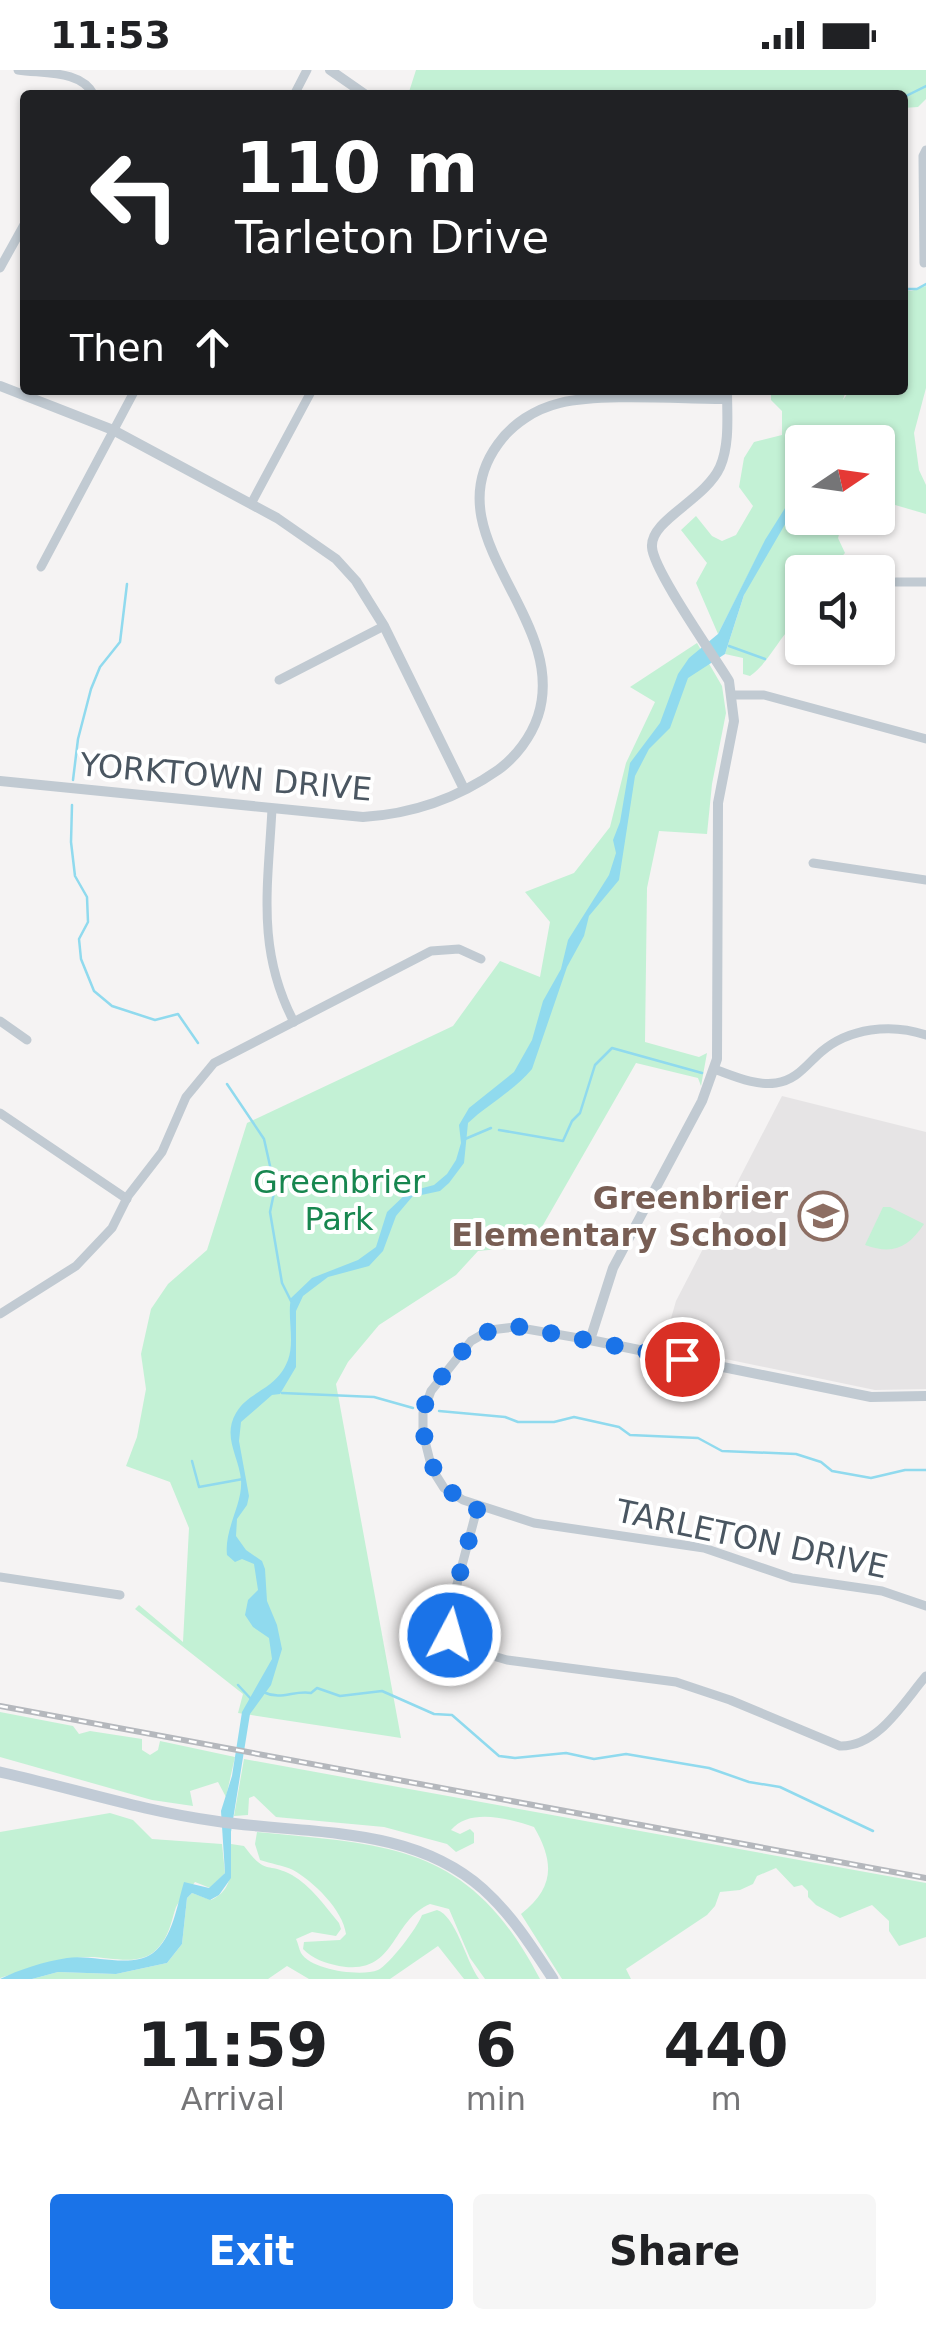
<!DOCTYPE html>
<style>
body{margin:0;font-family:"DejaVu Sans",sans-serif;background:#f6f6f6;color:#202124;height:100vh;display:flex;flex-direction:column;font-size:38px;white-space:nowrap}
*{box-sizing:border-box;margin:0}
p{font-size:32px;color:#757577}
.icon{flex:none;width:55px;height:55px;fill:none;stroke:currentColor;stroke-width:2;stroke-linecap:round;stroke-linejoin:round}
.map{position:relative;height:1909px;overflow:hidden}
.panel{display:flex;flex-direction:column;background:#fff;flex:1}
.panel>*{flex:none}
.guide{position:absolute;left:20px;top:20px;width:888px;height:305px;border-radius:10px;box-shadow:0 2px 8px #0004;background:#202124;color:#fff;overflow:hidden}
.needle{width:65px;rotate:77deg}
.controls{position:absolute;left:785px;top:355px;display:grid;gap:20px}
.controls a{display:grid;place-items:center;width:110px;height:110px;border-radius:10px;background:#fff;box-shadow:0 2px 8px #0004;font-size:50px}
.pin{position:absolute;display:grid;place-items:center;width:85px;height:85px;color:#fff;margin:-42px;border:5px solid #fff;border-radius:50%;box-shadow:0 2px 10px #0007}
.me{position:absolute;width:110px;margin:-55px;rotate:6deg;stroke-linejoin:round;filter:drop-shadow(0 0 8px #0008)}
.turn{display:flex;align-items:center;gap:35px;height:210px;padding:0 50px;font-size:45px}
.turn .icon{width:130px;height:130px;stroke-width:2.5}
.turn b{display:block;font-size:70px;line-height:85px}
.then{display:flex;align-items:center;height:95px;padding:0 50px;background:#0003;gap:20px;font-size:38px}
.eta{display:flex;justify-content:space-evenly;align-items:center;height:170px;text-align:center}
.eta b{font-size:60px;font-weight:800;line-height:70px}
.action{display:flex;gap:20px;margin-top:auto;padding:20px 50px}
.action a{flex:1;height:115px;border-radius:10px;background:#1a73e8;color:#fff;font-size:40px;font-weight:800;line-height:115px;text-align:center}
.action a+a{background:#f6f6f6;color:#202124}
.status{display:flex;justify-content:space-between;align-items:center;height:70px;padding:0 50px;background:#fff;direction:ltr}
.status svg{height:28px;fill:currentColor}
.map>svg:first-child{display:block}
.education{fill:#e6e4e5}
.green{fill:#c3f1d5}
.water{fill:#90daee}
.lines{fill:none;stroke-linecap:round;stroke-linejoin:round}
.stream{stroke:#90daee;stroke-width:2.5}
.minor{stroke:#c1cad2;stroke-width:9}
.tertiary{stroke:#c1cad2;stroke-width:10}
.secondary{stroke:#c1cbd6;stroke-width:11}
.rail-casing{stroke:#b5b8bd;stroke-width:6}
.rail{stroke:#fff;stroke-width:2.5;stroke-dasharray:8;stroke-linecap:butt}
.route{stroke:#1a73e8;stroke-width:18;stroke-dasharray:0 32.4}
.labels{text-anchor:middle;stroke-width:8;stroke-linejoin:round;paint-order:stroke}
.street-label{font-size:32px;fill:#4a5661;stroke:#fff}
.park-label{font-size:32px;fill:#17864f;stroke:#fff}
.education-label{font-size:32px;font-weight:bold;fill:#785e54;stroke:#fff;text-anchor:end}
</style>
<div class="status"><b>11:53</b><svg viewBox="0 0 49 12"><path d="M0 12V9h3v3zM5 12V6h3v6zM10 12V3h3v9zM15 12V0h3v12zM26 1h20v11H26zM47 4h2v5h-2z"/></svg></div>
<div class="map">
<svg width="926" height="1909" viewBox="0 0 926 1909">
<rect width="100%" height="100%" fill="#f5f3f3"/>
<path class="education" d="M782,1026l144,36v257l-51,1 -212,-44 13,-45z"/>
<g class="green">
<path d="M416,0h510v29l-8,8 -15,1 -1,-13h-494z"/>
<path d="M926,216v102l-12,45 5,37 7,15v29l-48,-14v-58h-50l3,-14 -10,14h-19v76h42l-6,20 7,15 -17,19h-26v46c-24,17 -29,41 -52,58l-7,-2v-16l-18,-4 30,-93 -37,73 -22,-51 11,-20 -26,-33 15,-14 16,20 10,5 14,-6 17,-29 -14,-19 5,-29 10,-16 28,-7v-24l-11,-11v-10h75l-3,10 7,-10h52l1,-100 8,1z"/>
<path d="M697,573l25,43 4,27 -14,71 -5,50 -48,-3 -12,57 -2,154 54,15 8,-4 -6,33 -3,-8 -62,-15 -105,183 -53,5 -22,24 -77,50 -31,37 -12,22 65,354 -163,-25 5,-19 -108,-85 4,-4 44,37 6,-114 -19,-46 -44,-16 11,-29 9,-48 -5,-35 10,-45 17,-25 39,-34 40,-127 206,-97 47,-65 40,16 10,-55 -25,-30 49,-19 36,-46 16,-64 29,-61 -25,-15z"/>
<path d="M883,1137h7l34,17c-16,24 -31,31 -59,21z"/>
<path d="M0,1642l73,14 6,8 11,-3 52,8v11l8,5 8,-5 2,-9 75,16 -9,40 -8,-15 -28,9 3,15 -41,-6 -152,-43z"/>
<path d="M244,1689l682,124v54l-27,9 -10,-15v-10l-17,-16 -32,13 -24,-13 -8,-8v-6l-6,-6 -8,2 -18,-19 -19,8 -4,8 -13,6 -20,2 -5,14 -8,9 -81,54 5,10h-69l-41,-65c33,-26 34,-51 13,-87 -24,-8 -64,-20 -83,3l9,4 10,-5 4,4v10l-18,9 -9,-8 -63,-17 -108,-10 -22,-21 -5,2 -1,17 -14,1z"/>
<path d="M110,1743l23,7 19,19 70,5 3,29 -15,15 -15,-6c-6,8 -15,17 -19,25 -5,15 -7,30 -19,42 -17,18 -45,8 -67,8 -30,0 -61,12 -90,21v-146z"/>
<path d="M257,1762c136,13 213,13 283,147h-55l-15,-21 -21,-49 -19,-5c-40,17 -33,72 -91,62 -14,-3 -26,-7 -36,-17l1,-7 36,-2 6,-6c-3,-24 -33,-53 -53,-64 -10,-5 -22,-6 -33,-10l-5,-16z"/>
<path d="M231,1774l13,2c23,31 22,15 48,29 19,11 33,31 47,48l2,6 -5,7 -24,-4 -16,7c2,4 3,10 5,14 10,17 60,24 77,17 11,-5 40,-43 44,-55l15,-5c19,6 28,49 42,69h-15l-26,-33 -48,33h-81l-22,-13 -19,13h-236l26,-7 58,2 51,-11 15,-19 5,-46 5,-5 19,7c25,-12 19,-33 20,-56z"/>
</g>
<path class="water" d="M802,411v14l-58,100 -19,59 -37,24 -18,50 -21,21 -14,27 -16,104 -30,36 -5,20 -17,31 -35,102c-17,21 -44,35 -64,54l-4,40 -15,20 -9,8 -28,6 -16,19 -13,35 -14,15 -41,11 -25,19 -7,15v56l-16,27 -8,1 -31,27 -2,19 10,55 -2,9 -10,14 -1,17 10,14 16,11 3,8 2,32 10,24 5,24 -11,36 -21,29 -19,118v46l-12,17 -9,5 -18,-7 -5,5 -5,46 -15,19 -51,11 -58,-2 -26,7h-32c18,-9 46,-18 67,-21 26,-4 64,11 86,-5 20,-15 24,-48 31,-71l25,6 16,-15 -4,-62 11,-35 10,-64 30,-53 -3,-21 -16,-11 -8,-12 3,-15 10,-10 -4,-26 -12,-5 -7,3 -8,-7c-3,-26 16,-51 14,-75 -2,-24 -19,-43 -5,-67 13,-23 40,-22 52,-53 7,-19 -1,-43 3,-62l21,-20 46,-18 18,-13 11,-35 21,-20 26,-7 13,-11 9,-14 5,-17 -2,-18 10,-17 45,-36 18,-32 11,-39 18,-32 7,-29 41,-65 7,-22 -3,-13 7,-18 10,-59 30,-40 18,-49 11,-16 29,-24 47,-94z"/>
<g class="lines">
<g class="stream">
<path d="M902,28l24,-12"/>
<path d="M902,219h15l9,-5"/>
<path d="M729,576l36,13"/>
<path d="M73,710l5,-41 13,-50 9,-22 20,-25 7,-58"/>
<path d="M72,735l-1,37 4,34 12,21 1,25 -9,17 2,20 13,32 18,15 43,14 23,-6 20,29"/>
<path d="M227,1014l37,55 11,49 -5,24 12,71 9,18"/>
<path d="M499,1060l64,11 9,-20 8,-8 15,-48 17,-17 90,25"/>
<path d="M465,1069l26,-11"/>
<path d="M282,1323l92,4 39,11"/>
<path d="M439,1341l66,6 13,5h36l20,-5 45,10 11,8 68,3 24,13 74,3 25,8 11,9 39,7 34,-8h21"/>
<path d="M192,1391l7,26 44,-8"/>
<path d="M238,1615l13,14"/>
<path d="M263,1622c19,9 30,-2 48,1l6,-5 23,8 42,-5 52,23 18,1 47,41 16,2 51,-5 28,6 32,-5 83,14 40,14 31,5 93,44"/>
</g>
<g class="minor">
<path d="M18,0c27,4 63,0 76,25"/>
<path d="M294,25l13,-25"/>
<path d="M924,193l-1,-107 3,-6"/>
<path d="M0,198l25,-45"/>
<path d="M251,434l61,-114"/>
<path d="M41,497l94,-177"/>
<path d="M896,512h30"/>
<path d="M279,610l105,-54"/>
<path d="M733,625h31l162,44"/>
<path d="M272,739c-4,77 -16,141 22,213"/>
<path d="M813,793l113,17"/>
<path d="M0,951l27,19"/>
<path d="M714,999c20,7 41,17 62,14 21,-3 30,-18 45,-31 28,-24 70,-29 105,-17"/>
<path d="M0,1043l127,86"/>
<path d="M0,1244l76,-48 36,-38 16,-32 34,-44 24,-55 28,-34 217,-112 28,-2 22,10"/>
<path d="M590,1270l-75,-13 -25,3 -19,11 -40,50 -8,22v20l9,36 12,19 19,12 71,23 170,25 88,30 90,13 44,15"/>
<path d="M478,1435l-31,117 3,13 9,11 48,14 169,22 54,18 110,46c38,1 63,-43 86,-70"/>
<path d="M0,1507l120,18"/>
</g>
<g class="tertiary">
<path d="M330,0l36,25"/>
<path d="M0,316l113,44 164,88 59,41 20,22 28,45 80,163"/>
<path d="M727,320c0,25 3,54 -7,77 -15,33 -70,53 -68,80 1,23 62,109 77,134l5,40 -16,82 -1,256 -15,42 -89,167 -23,72 281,57 55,-1"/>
<path d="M0,711l363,36c48,-3 95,-19 135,-47 18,-13 33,-33 40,-54 32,-98 -107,-180 -40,-272 14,-20 37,-35 62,-41 43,-10 120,-4 167,-4"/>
</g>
<path class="secondary" d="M0,1702c72,16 142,39 215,49 91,14 195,3 268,68 29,26 49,58 70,90"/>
<g class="rail-casing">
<path id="rail" d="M0,1636l926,172"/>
</g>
<use href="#rail" class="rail"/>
</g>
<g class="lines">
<path class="route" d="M450,1565l-3,-13 31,-116c-34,-12 -44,-29 -52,-62 -3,-13 -5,-26 -1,-39 5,-15 17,-28 26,-40 18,-23 33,-38 64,-39l167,33"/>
</g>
<defs>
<g id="school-ring" transform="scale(2.5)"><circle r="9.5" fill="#fff" stroke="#8d6e63" stroke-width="1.5"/><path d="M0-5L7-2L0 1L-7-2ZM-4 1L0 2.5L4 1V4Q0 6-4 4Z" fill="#8d6e63"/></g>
</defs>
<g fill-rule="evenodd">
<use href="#school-ring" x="823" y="1146"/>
</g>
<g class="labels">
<g class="street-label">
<text transform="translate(226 707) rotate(5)" y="11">YORKTOWN DRIVE</text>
<text transform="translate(752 1469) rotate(12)" y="11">TARLETON DRIVE</text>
</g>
<g class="park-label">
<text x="339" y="1123">Greenbrier<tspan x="339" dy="37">Park</tspan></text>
</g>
<g class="education-label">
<text x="788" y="1139">Greenbrier<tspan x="788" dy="37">Elementary School</tspan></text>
</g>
</g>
</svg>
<div class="controls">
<a><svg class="needle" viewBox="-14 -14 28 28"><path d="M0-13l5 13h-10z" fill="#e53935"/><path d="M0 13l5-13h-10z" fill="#757577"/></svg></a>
<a><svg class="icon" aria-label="sound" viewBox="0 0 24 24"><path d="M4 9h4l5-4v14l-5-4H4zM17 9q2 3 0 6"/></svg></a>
</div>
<div class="pin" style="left:682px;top:1289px;background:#d93025"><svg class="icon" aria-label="arrive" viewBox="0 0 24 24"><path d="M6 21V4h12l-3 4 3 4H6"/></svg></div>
<svg class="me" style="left:450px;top:1565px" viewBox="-20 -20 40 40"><circle r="17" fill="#1a73e8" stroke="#fff" stroke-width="3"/><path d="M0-11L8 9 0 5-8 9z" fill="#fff"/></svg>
<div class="guide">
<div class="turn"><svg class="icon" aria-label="left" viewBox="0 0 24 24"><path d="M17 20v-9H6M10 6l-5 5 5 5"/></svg><div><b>110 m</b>Tarleton Drive</div></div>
<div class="then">Then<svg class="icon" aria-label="ahead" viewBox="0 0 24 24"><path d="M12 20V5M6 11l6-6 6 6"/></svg></div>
</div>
</div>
<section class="panel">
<div class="eta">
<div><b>11:59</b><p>Arrival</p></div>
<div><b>6</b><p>min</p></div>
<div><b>440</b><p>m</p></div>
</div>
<div class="action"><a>Exit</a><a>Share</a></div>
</section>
